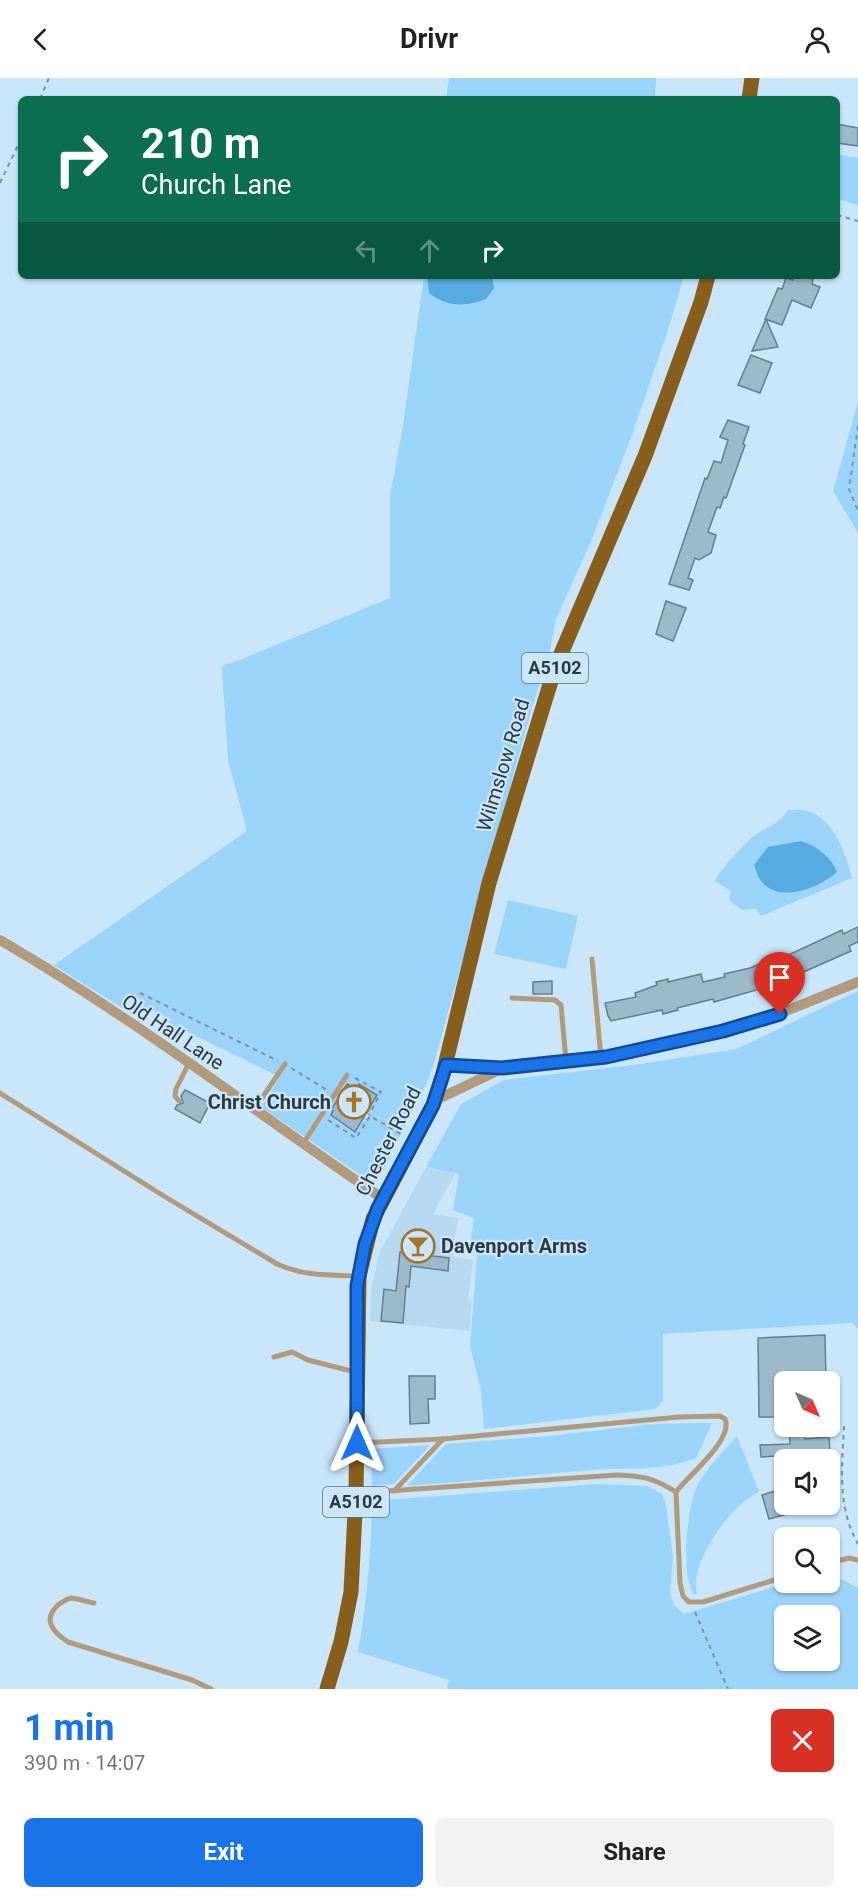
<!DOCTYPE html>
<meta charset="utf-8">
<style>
body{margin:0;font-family:Roboto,sans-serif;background:#f2f2f2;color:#222;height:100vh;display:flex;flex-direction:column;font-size:22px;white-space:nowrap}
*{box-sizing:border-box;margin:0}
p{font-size:20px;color:#767676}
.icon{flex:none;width:33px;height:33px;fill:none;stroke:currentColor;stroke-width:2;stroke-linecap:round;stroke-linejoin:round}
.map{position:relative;height:1611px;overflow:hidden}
.drawer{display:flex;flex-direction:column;background:#fff;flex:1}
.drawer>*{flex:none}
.guide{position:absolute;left:18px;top:18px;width:822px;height:183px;border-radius:9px;box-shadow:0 2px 4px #0004;background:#0b6e4f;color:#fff;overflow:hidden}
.needle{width:39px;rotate:135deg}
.tools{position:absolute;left:774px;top:1293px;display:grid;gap:12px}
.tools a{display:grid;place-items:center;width:66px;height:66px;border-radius:9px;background:#fff;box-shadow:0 2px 4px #0004;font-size:30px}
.pin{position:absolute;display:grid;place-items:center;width:51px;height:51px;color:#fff;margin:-62px -26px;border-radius:50% 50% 50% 0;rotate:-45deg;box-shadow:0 0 6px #0007}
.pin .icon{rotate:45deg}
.me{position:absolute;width:66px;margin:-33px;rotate:0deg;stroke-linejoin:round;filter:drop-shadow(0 0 4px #0008)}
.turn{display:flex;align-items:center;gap:21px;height:126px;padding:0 24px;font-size:27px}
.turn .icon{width:78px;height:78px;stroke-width:2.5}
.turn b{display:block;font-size:42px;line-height:51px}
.lanes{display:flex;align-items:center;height:57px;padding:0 24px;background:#0003;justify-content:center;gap:30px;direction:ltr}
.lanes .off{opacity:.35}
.round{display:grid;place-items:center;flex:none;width:63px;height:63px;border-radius:9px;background:#f2f2f2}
.head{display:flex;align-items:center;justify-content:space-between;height:102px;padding:0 24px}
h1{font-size:36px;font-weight:700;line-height:45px;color:#1a73e8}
.primary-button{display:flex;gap:12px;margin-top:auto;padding:12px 24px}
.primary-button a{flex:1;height:69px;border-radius:9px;background:#1a73e8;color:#fff;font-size:24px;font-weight:700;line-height:69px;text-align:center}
.primary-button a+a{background:#f2f2f2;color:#222}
header{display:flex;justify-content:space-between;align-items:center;height:78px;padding:0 24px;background:#fff;font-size:27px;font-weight:700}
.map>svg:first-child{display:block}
.built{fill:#b6d9f1}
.green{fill:#9bd4fb;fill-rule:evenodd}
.water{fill:#56abe0}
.building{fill:#9cb8cb;stroke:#647e90;stroke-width:1.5}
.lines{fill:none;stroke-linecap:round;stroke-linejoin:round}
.path{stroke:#7d919f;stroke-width:2;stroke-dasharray:4.5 4.5;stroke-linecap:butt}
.service{stroke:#b29a7c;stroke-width:5}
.minor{stroke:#b29a7c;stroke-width:10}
.primary{stroke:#885e1c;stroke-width:15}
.route-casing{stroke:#114b97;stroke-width:15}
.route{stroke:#1a73e8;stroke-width:10}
.labels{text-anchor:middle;stroke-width:4.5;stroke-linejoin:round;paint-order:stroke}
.shield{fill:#c9e6fa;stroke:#5c6d78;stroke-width:1.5}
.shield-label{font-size:18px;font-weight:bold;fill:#2e3941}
.street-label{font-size:20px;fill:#2e3941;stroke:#c9e6fa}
.poi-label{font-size:20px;font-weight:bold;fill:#2e3941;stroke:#c9e6fa;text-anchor:end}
</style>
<header><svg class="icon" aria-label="back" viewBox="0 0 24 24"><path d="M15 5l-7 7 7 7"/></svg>Drivr<svg class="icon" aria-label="person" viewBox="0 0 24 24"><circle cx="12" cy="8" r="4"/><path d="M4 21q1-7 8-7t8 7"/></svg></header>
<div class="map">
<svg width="858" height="1611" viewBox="0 0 858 1611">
<rect width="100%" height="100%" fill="#c9e6fa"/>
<path class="built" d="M426,1089l29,7 -22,40 25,4 -6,39 21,3 -5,40 4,1 -3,30 -99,-10 1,-31 8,-36z"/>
<g class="green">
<path d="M449,0h207l-1,21h-209z"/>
<path d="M839,77l19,3v47l-21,-6z"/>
<path d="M424,198h260l-16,54 -36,105 -40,104 -36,80 -7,36 -16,49 -97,352 -7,22 -46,93 -7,6 -11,1 -104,-71 19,-30 -111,-54 2,-4 -43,-21 -6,10 -68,-43 193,-134 -19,-71 -6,-92 3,-4 7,-1 158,-65v-103l12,-63zM346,1006l9,5 4,-5 8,27 3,2 -3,5 -3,-2 -9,16 -18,-11 -6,-11z"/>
<path d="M858,324v131l-25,-42z"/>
<path d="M788,732c6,0 14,-1 20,1 26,8 38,43 44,67l-91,38 -5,-7 -14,1 -13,-10 2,-9 -16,-10c5,-12 30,-38 40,-46 16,-11 21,-8 33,-25z"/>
<path d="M508,822l70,16 -12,53 -72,-15z"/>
<path d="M858,913v338l-6,-6 -189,11v67l-8,8 -171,20 -3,-39 -11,-44 7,-90 -7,-10 4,-28 -21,-8 6,-36 -33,-7 35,-63 43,-24 137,-16 95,-15z"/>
<path d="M712,1345l-16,35c-36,14 -67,9 -105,12 -61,5 -123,12 -184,16l39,-42 102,-8 105,-12z"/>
<path d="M737,1358l22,56c-27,11 -71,72 -62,102h-3c-14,-18 -7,-90 4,-110 10,-18 26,-33 39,-48z"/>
<path d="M430,1367l-36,39 -22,2 -1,-37z"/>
<path d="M597,1406l50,2 15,8 4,11 7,52 -3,37 4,11 10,9 103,-31 43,-1v-9l28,15v101h-411l2,-9 -91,-28c9,-51 13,-99 14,-151zM784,1538h46v44h-46z"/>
</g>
<g class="water">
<path d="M427,198h65l2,12 -8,11c-20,8 -40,8 -57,-6z"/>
<path d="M801,763c16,5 30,16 36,31 -16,15 -57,32 -75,10 -4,-4 -6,-12 -8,-17l14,-18z"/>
</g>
<g class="building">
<path d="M837,46l21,4v18l-21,-3z"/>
<path d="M794,198l19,3 -1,5 8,3 -9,21 -19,-8 -10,25 -17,-6 13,-31 4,1 4,-11 7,2z"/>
<path d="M766,241l12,28 -26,4z"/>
<path d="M751,277l21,8 -12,30 -22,-8z"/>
<path d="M728,342l21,7 -6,17 2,1 -19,53 -2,-1 -4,11 -3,-1 -9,25 8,3 -5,18 -12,7 -4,-2 -7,20 5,2 -4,10 -20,-6 36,-106 2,1 7,-18 7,2 7,-23 -8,-3z"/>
<path d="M666,523l20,7 -13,33 -17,-7z"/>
<path d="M858,849v15l-9,4 2,5 -77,34 -60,17 -1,-3 -36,9 1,2 -15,4 -1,-4 -51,11 -3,-5 -3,-13 31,-6 -1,-4 22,-8 -1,-3 12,-3v3l33,-8 2,8 22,-5 -1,-3 26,-6 18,-8 1,4 73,-34 1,4z"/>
<path d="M552,903v13h-19v-12z"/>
<path d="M347,1006l8,5 4,-5 18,11 -22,37 -24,-17 2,-4 -2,-1z"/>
<path d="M185,1012l25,13 -10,20 -25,-14 2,-4 6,-2 -2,-7z"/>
<path d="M400,1174l49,6 -1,13 -37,-5 -2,21 -3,-1 -3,37 -22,-2 3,-32 12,2z"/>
<path d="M825,1257l1,47h-42v4h-3v31h-22l-1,-79z"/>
<path d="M409,1298h26v23h-7l1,24 -19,1z"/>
<path d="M789,1348h15l1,13 24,-2 1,14 -21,1v8h-19v-5l-29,2 -1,-12 30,-1z"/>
<path d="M784,1410v23l3,3 -18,5 -7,-24z"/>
</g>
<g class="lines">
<g class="path">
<path d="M40,21l9,-21"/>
<path d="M0,105l21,-44"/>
<path d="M837,137l21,6"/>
<path d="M858,348l-9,63 9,22"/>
<path d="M140,915l138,68"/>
<path d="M291,990l36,22"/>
<path d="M355,1000l26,14 -12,23"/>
<path d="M328,1042l28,18 14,-22 33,19"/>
<path d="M844,1348c-2,40 -7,81 14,118"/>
<path d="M695,1534l33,77"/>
</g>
<g class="service">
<path d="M592,881l9,99"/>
<path d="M512,920l43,2 6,5 5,56"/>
<path d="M0,1015l167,105 110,66c26,12 52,11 80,12"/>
<path d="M179,1023l-4,-5 1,-7 13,-26"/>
<path d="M254,1032l31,-46"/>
<path d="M303,1066l44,-69"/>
<path d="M274,1279l18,-5 16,8 47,12"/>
<path d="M358,1365l85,-4"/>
<path d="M394,1413l49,-52 236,-22 41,-1 5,3c9,20 -37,57 -49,73l4,91 3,13 6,6h14l81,-25"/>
<path d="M359,1415l258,-18c26,1 37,3 59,17"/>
<path d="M830,1485l19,-5 9,2"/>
<path d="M94,1525c-7,-1 -17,-5 -23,-5 -5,1 -9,4 -13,7 -16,15 -5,27 10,37l124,38 19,9"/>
</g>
<g class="minor">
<path d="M0,862c131,76 251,169 376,254l8,2"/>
<path d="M445,987l57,3 104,-11 155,-36 97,-39"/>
<path d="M434,1023l65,-31"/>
</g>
<g class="primary">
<path d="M749,21l3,-21"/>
<path d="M327,1611l14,-47 10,-50 5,-99 3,-217 14,-57 60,-114 10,-31 46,-191 66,-215 90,-212 56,-154 7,-26"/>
</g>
</g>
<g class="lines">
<g class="route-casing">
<path id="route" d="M357,1365v-157l8,-42 13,-36 55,-103 13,-40 56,3 104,-11 117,-26 57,-17"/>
</g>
<use href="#route" class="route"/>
</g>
<defs>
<g id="church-ring" transform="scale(1.725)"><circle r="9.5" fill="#c9e6fa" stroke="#a5742a" stroke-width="1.5"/><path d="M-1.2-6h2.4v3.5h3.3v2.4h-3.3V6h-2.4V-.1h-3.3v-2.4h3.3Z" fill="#a5742a"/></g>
<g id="bar-ring" transform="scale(1.725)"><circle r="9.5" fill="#c9e6fa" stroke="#a5742a" stroke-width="1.5"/><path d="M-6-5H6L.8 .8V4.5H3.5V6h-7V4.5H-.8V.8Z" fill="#a5742a"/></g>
</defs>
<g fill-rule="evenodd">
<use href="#church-ring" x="354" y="1024"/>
<use href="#bar-ring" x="418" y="1168"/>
</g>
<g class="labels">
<g class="shield">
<rect x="522" y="575" width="66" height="30" rx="4.5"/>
<rect x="323" y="1409" width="66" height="30" rx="4.5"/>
</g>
<g class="shield-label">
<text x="555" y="596">A5102</text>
<text x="356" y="1430">A5102</text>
</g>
<g class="street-label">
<text transform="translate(503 687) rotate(-73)" y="7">Wilmslow Road</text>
<text transform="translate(173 954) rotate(34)" y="7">Old Hall Lane</text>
<text transform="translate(388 1063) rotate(-63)" y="7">Chester Road</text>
</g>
<g class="poi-label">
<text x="331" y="1031">Christ Church</text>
<text x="441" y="1175" text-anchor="start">Davenport Arms</text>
</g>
</g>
</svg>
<div class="tools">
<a><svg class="needle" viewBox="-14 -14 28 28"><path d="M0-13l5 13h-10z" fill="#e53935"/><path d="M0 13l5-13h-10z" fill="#767676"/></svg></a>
<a><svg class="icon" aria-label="sound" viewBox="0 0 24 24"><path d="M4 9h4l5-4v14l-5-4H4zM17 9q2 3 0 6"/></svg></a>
<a><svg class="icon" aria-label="search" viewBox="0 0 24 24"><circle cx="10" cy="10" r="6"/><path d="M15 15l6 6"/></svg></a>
<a><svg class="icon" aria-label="layers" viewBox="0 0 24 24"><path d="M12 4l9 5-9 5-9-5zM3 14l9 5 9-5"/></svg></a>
</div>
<div class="pin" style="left:780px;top:936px;background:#d93025"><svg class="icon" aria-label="arrive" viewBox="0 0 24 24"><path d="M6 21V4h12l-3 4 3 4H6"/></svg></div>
<svg class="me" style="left:357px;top:1365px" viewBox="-20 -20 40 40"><path d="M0-17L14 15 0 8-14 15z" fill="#1a73e8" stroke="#fff" stroke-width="4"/></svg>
<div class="guide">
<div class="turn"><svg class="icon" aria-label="right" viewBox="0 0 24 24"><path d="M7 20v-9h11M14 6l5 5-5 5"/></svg><div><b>210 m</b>Church Lane</div></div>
<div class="lanes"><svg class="icon off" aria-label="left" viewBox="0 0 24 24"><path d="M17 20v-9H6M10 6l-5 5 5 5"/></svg><svg class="icon off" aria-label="ahead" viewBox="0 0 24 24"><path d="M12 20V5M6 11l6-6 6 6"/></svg><svg class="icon" aria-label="right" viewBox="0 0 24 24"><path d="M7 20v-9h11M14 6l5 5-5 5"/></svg></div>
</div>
</div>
<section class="drawer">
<div class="head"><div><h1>1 min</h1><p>390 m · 14:07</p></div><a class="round" style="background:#d93025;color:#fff"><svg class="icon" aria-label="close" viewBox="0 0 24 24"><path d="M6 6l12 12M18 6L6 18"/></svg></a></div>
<div class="primary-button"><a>Exit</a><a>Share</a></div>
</section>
